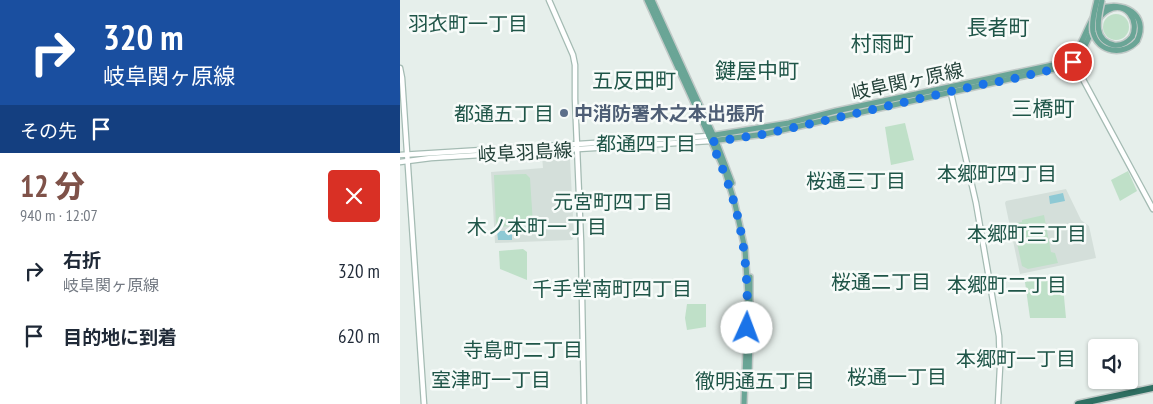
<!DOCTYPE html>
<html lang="ja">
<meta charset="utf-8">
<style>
body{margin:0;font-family:"PT Sans Narrow","Noto Sans JP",sans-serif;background:#f6f6f7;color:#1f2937;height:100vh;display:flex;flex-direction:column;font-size:19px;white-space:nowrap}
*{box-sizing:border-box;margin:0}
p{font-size:16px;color:#747a83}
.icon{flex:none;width:28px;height:28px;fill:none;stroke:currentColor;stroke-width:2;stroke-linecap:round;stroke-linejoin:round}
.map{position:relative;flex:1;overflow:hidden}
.side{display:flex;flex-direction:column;background:#fff;width:400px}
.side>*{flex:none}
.guide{background:#1a4fa0;color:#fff;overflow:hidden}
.buttons{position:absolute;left:688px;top:339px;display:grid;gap:10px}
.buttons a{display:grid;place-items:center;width:50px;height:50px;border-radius:5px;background:#fff;box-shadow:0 1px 4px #0004;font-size:25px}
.pin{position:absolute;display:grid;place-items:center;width:42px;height:42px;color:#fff;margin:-21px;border:2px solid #fff;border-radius:50%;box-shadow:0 1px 5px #0007}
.me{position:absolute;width:55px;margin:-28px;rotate:2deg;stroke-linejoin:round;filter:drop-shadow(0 0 4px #0008)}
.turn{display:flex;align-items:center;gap:18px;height:105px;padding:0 20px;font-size:22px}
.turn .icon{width:65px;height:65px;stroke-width:2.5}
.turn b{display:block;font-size:35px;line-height:42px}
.then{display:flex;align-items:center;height:48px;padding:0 20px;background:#0003;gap:10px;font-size:19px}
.round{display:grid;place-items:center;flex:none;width:52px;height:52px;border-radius:5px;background:#f6f6f7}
.overview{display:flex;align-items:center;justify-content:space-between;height:85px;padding:0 20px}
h1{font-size:30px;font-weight:800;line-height:38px;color:#7f5249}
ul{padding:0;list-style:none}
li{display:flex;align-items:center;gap:15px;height:65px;padding:0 20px}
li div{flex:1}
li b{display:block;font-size:19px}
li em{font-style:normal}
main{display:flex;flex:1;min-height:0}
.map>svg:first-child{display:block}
.built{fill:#d4dfda}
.green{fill:#bfe0c8}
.water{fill:#8ec9d4}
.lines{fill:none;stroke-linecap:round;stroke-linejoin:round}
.secondary-casing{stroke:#a4bbb3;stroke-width:7}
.primary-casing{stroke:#c2cac8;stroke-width:8}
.highway-casing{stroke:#c2cac8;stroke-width:9}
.secondary{stroke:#fff;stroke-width:4.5}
.primary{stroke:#6aa596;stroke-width:5}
.highway{stroke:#2f6f62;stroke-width:6}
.primary-bridge-casing{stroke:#c2cac8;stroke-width:8;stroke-linecap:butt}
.primary-bridge{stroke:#6aa596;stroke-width:5}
.route{stroke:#1a73e8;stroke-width:9;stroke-dasharray:0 16.2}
.service-dot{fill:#5c6f8a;stroke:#f7fbf9;stroke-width:2}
.labels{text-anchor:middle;stroke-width:5;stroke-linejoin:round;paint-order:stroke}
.street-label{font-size:19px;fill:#24423a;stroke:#f7fbf9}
.service-label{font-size:19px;font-weight:bold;fill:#4e5e75;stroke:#f7fbf9;text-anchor:start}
.neighbourhood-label{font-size:20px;fill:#1f5548;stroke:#f7fbf9}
.quarter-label{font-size:21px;fill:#1f5548;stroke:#f7fbf9}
</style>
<main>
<section class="side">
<div class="guide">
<div class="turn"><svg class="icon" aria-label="right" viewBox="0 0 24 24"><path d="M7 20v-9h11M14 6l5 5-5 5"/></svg><div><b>320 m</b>岐阜関ヶ原線</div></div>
<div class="then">その先<svg class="icon" aria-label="arrive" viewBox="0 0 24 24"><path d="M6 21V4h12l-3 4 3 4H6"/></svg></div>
</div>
<div class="overview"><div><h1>12 分</h1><p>940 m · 12:07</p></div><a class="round" style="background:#d93025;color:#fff"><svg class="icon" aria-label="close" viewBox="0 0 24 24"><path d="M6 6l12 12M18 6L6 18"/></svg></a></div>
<ul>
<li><svg class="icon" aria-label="right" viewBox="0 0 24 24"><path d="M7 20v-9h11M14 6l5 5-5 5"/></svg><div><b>右折</b><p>岐阜関ヶ原線</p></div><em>320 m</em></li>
<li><svg class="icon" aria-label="arrive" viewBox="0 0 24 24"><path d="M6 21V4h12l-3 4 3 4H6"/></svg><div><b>目的地に到着</b></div><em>620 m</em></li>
</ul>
</section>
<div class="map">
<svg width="753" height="404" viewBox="0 0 753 404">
<rect width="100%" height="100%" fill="#e6efeb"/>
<g class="built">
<path d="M166,155l4,4 4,78 -2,3 -77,3 -4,-71 52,-4 -1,-12z"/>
<path d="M666,189l15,31 8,6 7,32 -76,16 -15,-71 1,-2z"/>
</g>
<g class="green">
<circle cx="716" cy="27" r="13"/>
<path d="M505,123l9,37 -23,5 -6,-38z"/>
<path d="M728,171l9,20 -17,10 -9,-21z"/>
<path d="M126,174l4,4 3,47 -37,2 -2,-52z"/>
<path d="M644,215l7,37 4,1 3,10 -30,6 -6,-3 -9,-41 2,-2 7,-1v-2z"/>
<path d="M123,249l4,3v28l-27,-11 -1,-18z"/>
<path d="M662,276l4,42h-36l-5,-36z"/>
<path d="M287,304h19v23l-19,3 -2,-12z"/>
</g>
<g class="water">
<path d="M663,193l2,8 -15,3 -1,-8z"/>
<path d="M97,231h15v9h-14z"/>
</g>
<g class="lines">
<g class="secondary-casing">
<g id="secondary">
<path d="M149,0l24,55 2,10v34l6,143 3,162"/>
<path d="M672,59l81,150"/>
<path d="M0,68l2,10 22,326"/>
<path d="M550,89l26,114 23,133 1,31 -2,37"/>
<path d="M0,155l309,-19"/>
<path d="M0,162l31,-4 280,-17"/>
</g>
</g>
<g class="primary-casing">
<g id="primary">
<path d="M247,0l78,171 10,33 10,45 3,46 -4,109"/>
<path d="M252,0l64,141 16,42"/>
<path d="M700,9c22,-9 50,5 37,32"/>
<path d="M309,136l80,-13 47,-12 226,-48c18,-8 22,-30 31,-45"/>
<path d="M311,141l54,-7 48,-11 250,-56c29,-12 24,-45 45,-57 18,-10 32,11 24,27"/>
<path d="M350,277v44"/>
<path d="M349,376l1,-42"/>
</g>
</g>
<g class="highway-casing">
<path id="highway" d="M678,404l75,-16"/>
</g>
<use href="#secondary" class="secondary"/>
<use href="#primary" class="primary"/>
<use href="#highway" class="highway"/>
<g class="primary-bridge-casing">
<g id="primary-bridge">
<path d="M697,0c-2,10 -6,21 -4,32 5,21 31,24 44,9"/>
<path d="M702,0c-3,16 -11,40 12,45 8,1 13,-2 18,-8"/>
</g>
</g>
<use href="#primary-bridge" class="primary-bridge"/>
</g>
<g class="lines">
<path class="route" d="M347,328c2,-71 -6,-122 -36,-186l54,-8 49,-11 165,-38 29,-5 55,-13 10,-5"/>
</g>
<circle class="service-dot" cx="164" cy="113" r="5"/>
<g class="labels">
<g class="street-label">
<text transform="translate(507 81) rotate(-12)" y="7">岐阜関ヶ原線</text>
<text transform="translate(125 152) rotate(-3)" y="7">岐阜羽島線</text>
</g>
<g class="service-label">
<text x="174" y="120">中消防署木之本出張所</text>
</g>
<g class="neighbourhood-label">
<text x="68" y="31">羽衣町一丁目</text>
<text x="104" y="121">都通五丁目</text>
<text x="246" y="151">都通四丁目</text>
<text x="597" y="181">本郷町四丁目</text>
<text x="456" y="188">桜通三丁目</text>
<text x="213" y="209">元宮町四丁目</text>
<text x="137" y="234">木ノ本町一丁目</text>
<text x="627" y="241">本郷町三丁目</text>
<text x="481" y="289">桜通二丁目</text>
<text x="607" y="292">本郷町二丁目</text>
<text x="212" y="296">千手堂南町四丁目</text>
<text x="123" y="357">寺島町二丁目</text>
<text x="616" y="366">本郷町一丁目</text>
<text x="497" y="384">桜通一丁目</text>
<text x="91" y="387">室津町一丁目</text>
<text x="355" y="388">徹明通五丁目</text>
</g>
<g class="quarter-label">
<text x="598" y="35">長者町</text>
<text x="482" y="51">村雨町</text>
<text x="357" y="78">鍵屋中町</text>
<text x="234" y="88">五反田町</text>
<text x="643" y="116">三橋町</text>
</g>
</g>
</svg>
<div class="buttons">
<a><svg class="icon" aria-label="sound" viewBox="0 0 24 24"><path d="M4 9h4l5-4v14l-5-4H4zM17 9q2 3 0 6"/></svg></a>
</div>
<div class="pin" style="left:673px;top:62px;background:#d93025"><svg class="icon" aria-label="arrive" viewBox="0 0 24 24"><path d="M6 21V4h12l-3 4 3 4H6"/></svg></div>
<svg class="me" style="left:347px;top:328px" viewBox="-20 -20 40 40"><circle r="19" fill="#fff"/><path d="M0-13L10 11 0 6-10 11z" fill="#1a73e8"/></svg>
</div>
</main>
